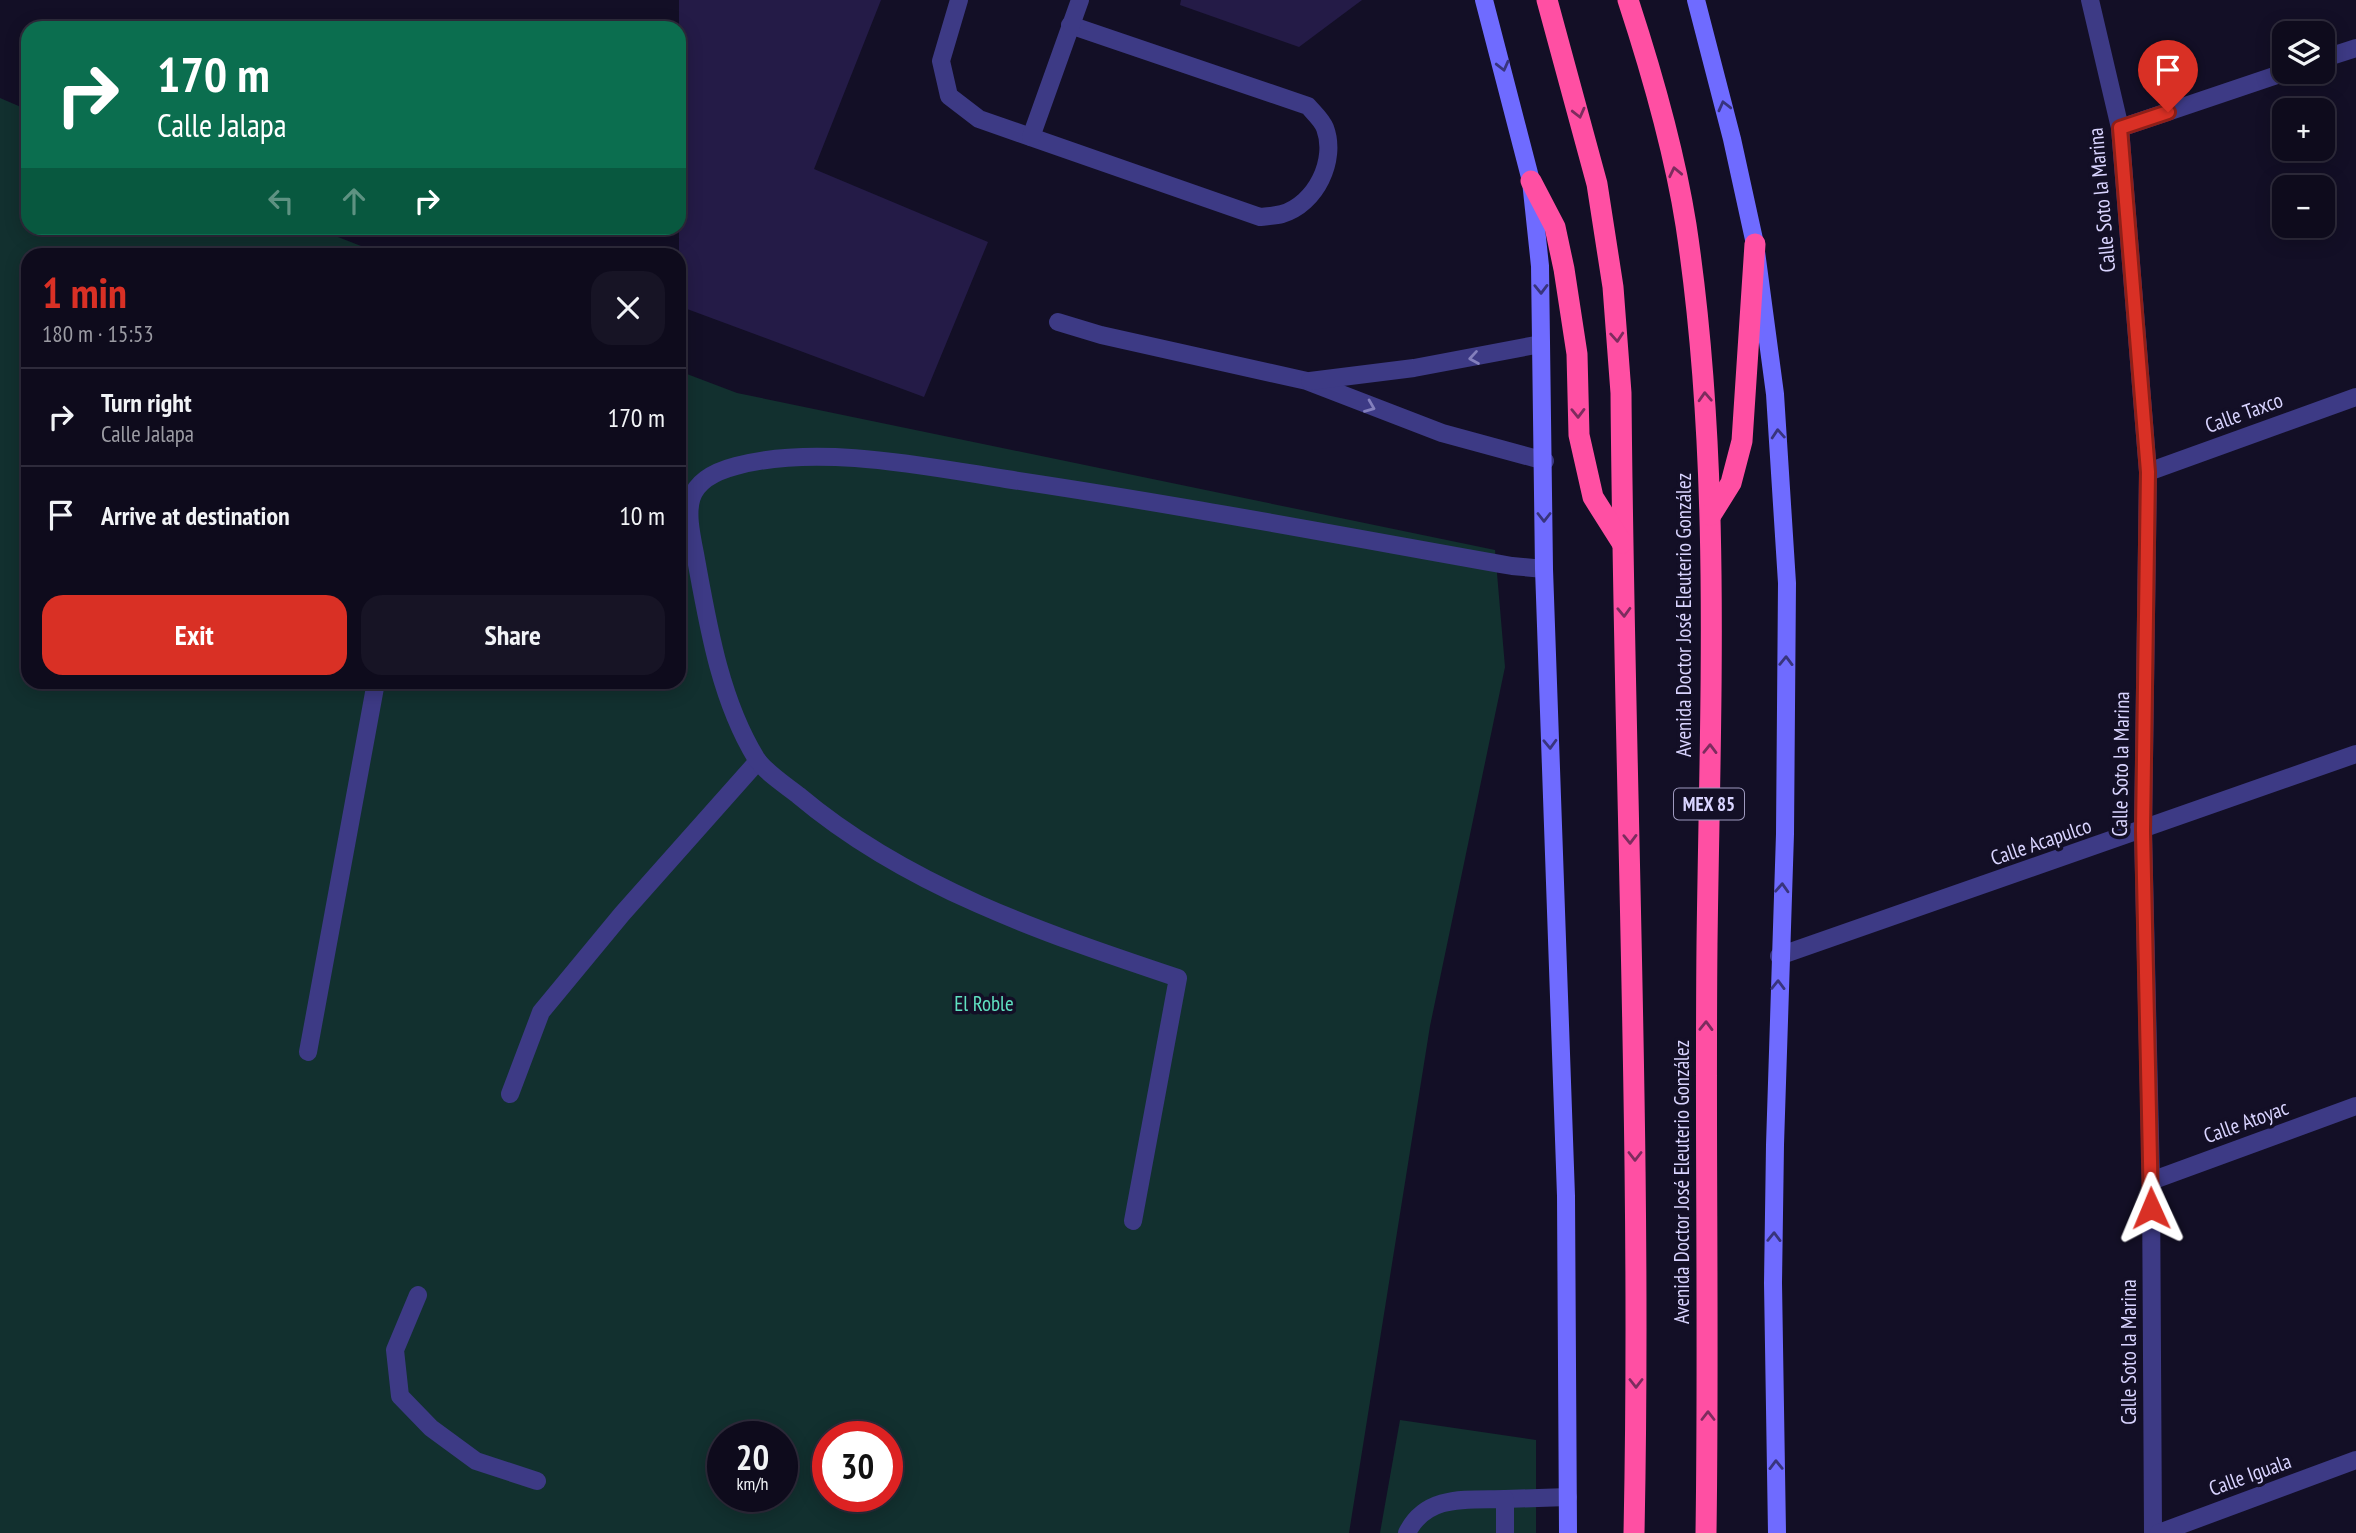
<!DOCTYPE html>
<meta charset="utf-8">
<style>
body{margin:0;font-family:"PT Sans Narrow",sans-serif;background:#171425;color:#f1f3f6;height:100vh;display:flex;flex-direction:column;font-size:26px;white-space:nowrap}
*{box-sizing:border-box;margin:0}
p{font-size:23px;color:#9b9ba3}
.icon{flex:none;width:38px;height:38px;fill:none;stroke:currentColor;stroke-width:2;stroke-linecap:round;stroke-linejoin:round}
.map{position:relative;flex:1;overflow:hidden}
.drawer{position:absolute;left:21px;top:248px;width:665px;height:441px;display:flex;flex-direction:column;background:#0e0b1c;border-radius:21px;box-shadow:0 4px 18px #0003,0 0 0 2px #2e2b3b}
.drawer>*{flex:none}
.guide{position:absolute;left:21px;top:21px;width:665px;height:214px;border-radius:21px;box-shadow:0 4px 18px #0003,0 0 0 2px #2e2b3b;background:#0b6e4f;color:#fff;overflow:hidden}
.buttons{position:absolute;left:2272px;top:21px;display:grid;gap:14px}
.buttons a{display:grid;place-items:center;width:63px;height:63px;border-radius:14px;background:#0e0b1c;box-shadow:0 4px 18px #0003,0 0 0 2px #2e2b3b;font-size:35px}
.speed{position:absolute;left:707px;top:1421px;display:flex;gap:14px;font-size:35px;font-weight:700;text-align:center}
.speed>*{display:grid;place-content:center;width:91px;height:91px;border-radius:50%;background:#0e0b1c;box-shadow:0 4px 18px #0003,0 0 0 2px #2e2b3b;line-height:1}
.speed small{font-size:18px;font-weight:400}
.speed .limit{border:10px solid #d22;background:#fff;color:#111}
.pin{position:absolute;display:grid;place-items:center;width:60px;height:60px;color:#fff;margin:-72px -30px;border-radius:50% 50% 50% 0;rotate:-45deg;box-shadow:0 0 7px #0007}
.pin .icon{rotate:45deg}
.me{position:absolute;width:77px;margin:-38px;rotate:359deg;stroke-linejoin:round;filter:drop-shadow(0 0 5px #0008)}
.turn{display:flex;align-items:center;gap:24px;height:147px;padding:0 21px;font-size:32px}
.turn .icon{width:91px;height:91px;stroke-width:2.5}
.turn b{display:block;font-size:49px;line-height:60px}
.lanes{display:flex;align-items:center;height:66px;padding:0 21px;background:#0003;justify-content:center;gap:35px;direction:ltr}
.lanes .off{opacity:.35}
.round{display:grid;place-items:center;flex:none;width:74px;height:74px;border-radius:21px;background:#171425}
.headline{display:flex;align-items:center;justify-content:space-between;height:119px;padding:0 21px}
h1{font-size:42px;font-weight:700;line-height:52px;color:#d93025}
.primary-button{display:flex;gap:14px;margin-top:auto;padding:14px 21px}
.primary-button a{flex:1;height:80px;border-radius:21px;background:#d93025;color:#fff;font-size:28px;font-weight:700;line-height:80px;text-align:center}
.primary-button a+a{background:#171425;color:#f1f3f6}
ul{padding:0;list-style:none}
li{display:flex;align-items:center;gap:21px;height:98px;padding:0 21px;border-top:2px solid #2e2b3b}
li div{flex:1}
li b{display:block;font-size:26px}
li em{font-style:normal}
.map>svg:first-child{display:block}
.green{fill:#12302f;fill-rule:evenodd}
.building{fill:#241b47}
.lines{fill:none;stroke-linecap:round;stroke-linejoin:round}
.lane{stroke:#3d3a85;stroke-width:18}
.street{stroke:#3d3a85;stroke-width:18}
.secondary{stroke:#6f6bff;stroke-width:18}
.highway{stroke:#ff4fa3;stroke-width:21}
.oneway{stroke:#38347d}
.oneway2{stroke:#7d2c5e}
.oneway3{stroke:#837fbc}
.route-casing{stroke:#8d1f18;stroke-width:18}
.route{stroke:#d93025;stroke-width:12}
.labels{text-anchor:middle;stroke-width:7;stroke-linejoin:round;paint-order:stroke}
.shield{fill:#130f26;stroke:#9e99be;stroke-width:2}
.shield-label{font-size:19px;font-weight:bold;fill:#d9d4ff}
.street-label{font-size:21px;fill:#d9d4ff;stroke:#130f26}
.park-label{font-size:21px;fill:#5fe0c0;stroke:#130f26}
</style>
<div class="map">
<svg width="2356" height="1533" viewBox="0 0 2356 1533">
<rect width="100%" height="100%" fill="#130f26"/>
<g class="green">
<path d="M0,98l28,12v118h287l69,27 -356,1v426h651v-311l58,22 758,157 10,117 -75,359 -81,507h-1349zM723,1437h59v59h-59zM828,1437h59v59h-59z"/>
<path d="M1400,1420l136,20v93h-156z"/>
</g>
<g class="building">
<path d="M679,0h202l-67,169 174,73 -64,155 -245,-91z"/>
<path d="M1181,0h181l-63,47 -119,-42z"/>
</g>
<g class="lines">
<g class="lane">
<path d="M959,0l-18,61 8,35 30,23 281,98c7,-1 15,-1 22,-3 34,-10 55,-54 43,-86 -3,-8 -11,-15 -17,-22l-238,-81"/>
<path d="M1031,137l49,-137"/>
<path d="M1058,322l43,13 206,46 135,52 103,28"/>
<path d="M1310,381l104,-13 127,-24"/>
<path d="M308,1052l68,-370"/>
<path d="M510,1094l31,-82 81,-98 136,-153"/>
<path d="M1133,1221l45,-243c-134,-45 -271,-91 -380,-183 -14,-11 -33,-23 -42,-37 -36,-59 -48,-133 -60,-199 -9,-47 -18,-78 40,-93 81,-22 188,0 270,13 169,25 337,57 506,87l32,3"/>
<path d="M418,1295l-23,55 5,46 31,32 45,33 61,20"/>
<path d="M1505,1499l63,-2"/>
<path d="M1407,1533c19,-39 60,-33 98,-34v34"/>
</g>
<g class="street">
<path d="M2090,0l30,128 28,344 -5,359 8,350 2,352"/>
<path d="M2322,59l34,-11"/>
<path d="M2120,128l166,-56"/>
<path d="M2148,472l208,-75"/>
<path d="M1779,956l577,-202"/>
<path d="M2151,1181l205,-75"/>
<path d="M2159,1533l197,-73"/>
</g>
<g class="secondary">
<path d="M1484,0l47,181 9,85 4,303 22,627 2,337"/>
<path d="M1696,0l36,139 23,105 20,150 12,189 -2,251 -10,311 -2,138 4,250"/>
</g>
<g class="highway">
<path d="M1547,0l50,184 16,103 8,106c3,380 21,760 13,1140"/>
<path d="M1628,0c24,73 46,149 58,225 36,238 24,479 21,719 -2,196 2,393 -1,589"/>
<path d="M1531,181l24,46 9,42 13,85 2,81 14,62 29,46"/>
<path d="M1711,515l20,-32 11,-42 13,-197"/>
</g>
</g>
<defs><path id="oneway-chevron" d="M-2-3.5L2.5 0L-2 3.5" fill="none" stroke-width="1.6" stroke-linecap="round" stroke-linejoin="round" transform="scale(1.75)"/></defs>
<g class="oneway">
<use href="#oneway-chevron" transform="translate(1503 66) rotate(76)"/>
<use href="#oneway-chevron" transform="translate(1724 106) rotate(-104)"/>
<use href="#oneway-chevron" transform="translate(1541 289) rotate(89)"/>
<use href="#oneway-chevron" transform="translate(1778 434) rotate(-94)"/>
<use href="#oneway-chevron" transform="translate(1544 517) rotate(90)"/>
<use href="#oneway-chevron" transform="translate(1786 661) rotate(-89)"/>
<use href="#oneway-chevron" transform="translate(1550 744) rotate(88)"/>
<use href="#oneway-chevron" transform="translate(1782 888) rotate(-87)"/>
<use href="#oneway-chevron" transform="translate(1778 985) rotate(-89)"/>
<use href="#oneway-chevron" transform="translate(1774 1237) rotate(-89)"/>
<use href="#oneway-chevron" transform="translate(1776 1465) rotate(-91)"/>
</g>
<g class="oneway2">
<use href="#oneway-chevron" transform="translate(1579 113) rotate(76)"/>
<use href="#oneway-chevron" transform="translate(1675 172) rotate(-102)"/>
<use href="#oneway-chevron" transform="translate(1617 337) rotate(86)"/>
<use href="#oneway-chevron" transform="translate(1705 397) rotate(-93)"/>
<use href="#oneway-chevron" transform="translate(1578 413) rotate(89)"/>
<use href="#oneway-chevron" transform="translate(1624 612) rotate(88)"/>
<use href="#oneway-chevron" transform="translate(1710 749) rotate(-89)"/>
<use href="#oneway-chevron" transform="translate(1630 839) rotate(89)"/>
<use href="#oneway-chevron" transform="translate(1706 1026) rotate(-89)"/>
<use href="#oneway-chevron" transform="translate(1635 1156) rotate(90)"/>
<use href="#oneway-chevron" transform="translate(1636 1383) rotate(90)"/>
<use href="#oneway-chevron" transform="translate(1708 1416) rotate(-90)"/>
</g>
<g class="oneway3">
<use href="#oneway-chevron" transform="translate(1474 358) rotate(171)"/>
<use href="#oneway-chevron" transform="translate(1370 407) rotate(22)"/>
</g>
<g class="lines">
<g class="route-casing">
<path id="route" d="M2151,1208l-8,-377 5,-359 -28,-344 48,-16"/>
</g>
<use href="#route" class="route"/>
</g>
<g class="labels">
<rect class="shield" x="1674" y="788.5" width="70" height="31" rx="5"/>
<g class="shield-label">
<text x="1709" y="811">MEX 85</text>
</g>
<g class="street-label">
<text transform="translate(2102 200) rotate(-95)" y="7">Calle Soto la Marina</text>
<text transform="translate(2244 413) rotate(-20)" y="7">Calle Taxco</text>
<text transform="translate(1684 615) rotate(-90)" y="7">Avenida Doctor José Eleuterio González</text>
<text transform="translate(2121 764) rotate(-89)" y="7">Calle Soto la Marina</text>
<text transform="translate(2041 842) rotate(-19)" y="7">Calle Acapulco</text>
<text transform="translate(2246 1122) rotate(-20)" y="7">Calle Atoyac</text>
<text transform="translate(1682 1182) rotate(-90)" y="7">Avenida Doctor José Eleuterio González</text>
<text transform="translate(2129 1352) rotate(-90)" y="7">Calle Soto la Marina</text>
<text transform="translate(2250 1475) rotate(-20)" y="7">Calle Iguala</text>
</g>
<g class="park-label">
<text x="984" y="1011">El Roble</text>
</g>
</g>
</svg>
<div class="buttons">
<a><svg class="icon" aria-label="layers" viewBox="0 0 24 24"><path d="M12 4l9 5-9 5-9-5zM3 14l9 5 9-5"/></svg></a>
<a>+</a>
<a>−</a>
</div>
<div class="speed"><div>20<small>km/h</small></div><div class="limit">30</div></div>
<div class="pin" style="left:2168px;top:112px;background:#d93025"><svg class="icon" aria-label="arrive" viewBox="0 0 24 24"><path d="M6 21V4h12l-3 4 3 4H6"/></svg></div>
<svg class="me" style="left:2151px;top:1208px" viewBox="-20 -20 40 40"><path d="M0-17L14 15 0 8-14 15z" fill="#d93025" stroke="#fff" stroke-width="4"/></svg>
<div class="guide">
<div class="turn"><svg class="icon" aria-label="right" viewBox="0 0 24 24"><path d="M7 20v-9h11M14 6l5 5-5 5"/></svg><div><b>170 m</b>Calle Jalapa</div></div>
<div class="lanes"><svg class="icon off" aria-label="left" viewBox="0 0 24 24"><path d="M17 20v-9H6M10 6l-5 5 5 5"/></svg><svg class="icon off" aria-label="ahead" viewBox="0 0 24 24"><path d="M12 20V5M6 11l6-6 6 6"/></svg><svg class="icon" aria-label="right" viewBox="0 0 24 24"><path d="M7 20v-9h11M14 6l5 5-5 5"/></svg></div>
</div>
<section class="drawer">
<div class="headline"><div><h1>1 min</h1><p>180 m · 15:53</p></div><a class="round"><svg class="icon" aria-label="close" viewBox="0 0 24 24"><path d="M6 6l12 12M18 6L6 18"/></svg></a></div>
<ul>
<li><svg class="icon" aria-label="right" viewBox="0 0 24 24"><path d="M7 20v-9h11M14 6l5 5-5 5"/></svg><div><b>Turn right</b><p>Calle Jalapa</p></div><em>170 m</em></li>
<li><svg class="icon" aria-label="arrive" viewBox="0 0 24 24"><path d="M6 21V4h12l-3 4 3 4H6"/></svg><div><b>Arrive at destination</b></div><em>10 m</em></li>
</ul>
<div class="primary-button"><a>Exit</a><a>Share</a></div>
</section>
</div>
